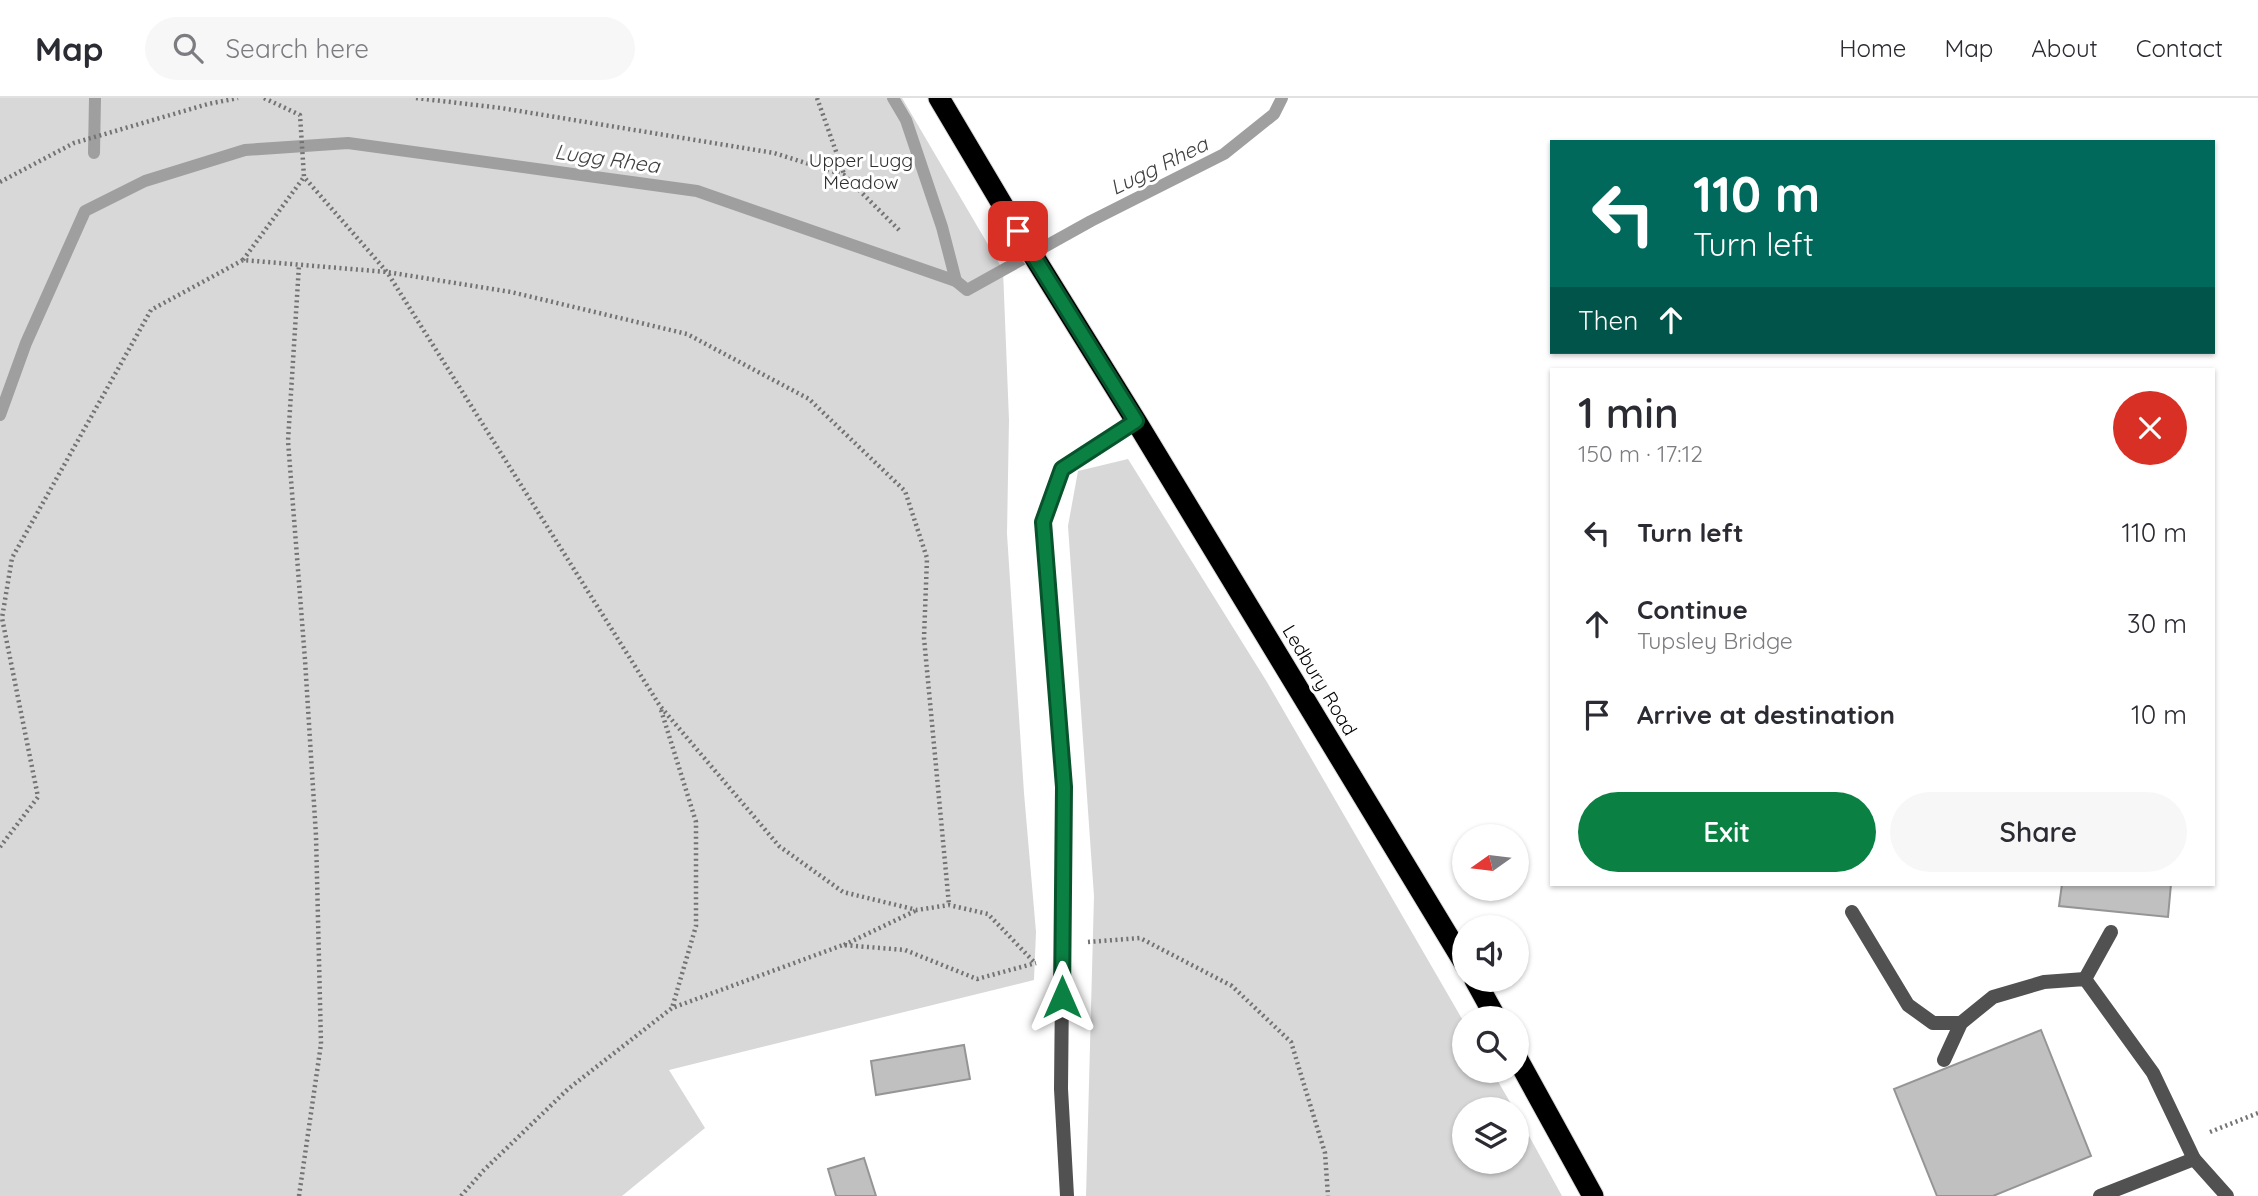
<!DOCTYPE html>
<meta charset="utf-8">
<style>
body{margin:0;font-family:Quicksand,sans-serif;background:#f7f7f7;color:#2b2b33;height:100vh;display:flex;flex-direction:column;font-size:26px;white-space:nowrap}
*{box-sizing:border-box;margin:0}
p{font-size:23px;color:#7c7c81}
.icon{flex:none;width:38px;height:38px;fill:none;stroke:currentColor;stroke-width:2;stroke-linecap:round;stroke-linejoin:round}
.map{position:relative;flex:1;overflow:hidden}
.drawer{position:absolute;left:1550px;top:270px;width:665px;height:518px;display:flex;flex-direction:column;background:#fff;border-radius:0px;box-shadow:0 2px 5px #0004}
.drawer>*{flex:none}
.guide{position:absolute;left:1550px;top:42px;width:665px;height:214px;border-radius:0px;box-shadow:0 2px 5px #0004;background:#00695c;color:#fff;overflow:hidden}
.needle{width:46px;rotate:256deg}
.tools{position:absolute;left:1452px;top:726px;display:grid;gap:14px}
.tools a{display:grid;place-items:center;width:77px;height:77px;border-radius:50%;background:#fff;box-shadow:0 2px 5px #0004;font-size:35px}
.pin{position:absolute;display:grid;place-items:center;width:60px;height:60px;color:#fff;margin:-30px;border-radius:14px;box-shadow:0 4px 10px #0006}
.me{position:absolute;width:77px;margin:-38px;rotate:0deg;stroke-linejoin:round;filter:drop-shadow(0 0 5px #0008)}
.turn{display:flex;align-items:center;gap:24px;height:147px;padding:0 28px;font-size:32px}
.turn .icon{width:91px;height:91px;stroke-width:2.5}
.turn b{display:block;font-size:49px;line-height:60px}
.then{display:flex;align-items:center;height:66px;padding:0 28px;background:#0003;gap:14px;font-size:26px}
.round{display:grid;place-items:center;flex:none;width:74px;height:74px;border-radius:37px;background:#f7f7f7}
.summary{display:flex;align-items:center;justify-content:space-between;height:119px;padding:0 28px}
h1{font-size:42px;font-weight:600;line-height:52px}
.primary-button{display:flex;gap:14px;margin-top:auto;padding:14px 28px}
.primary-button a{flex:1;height:80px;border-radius:42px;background:#0b8043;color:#fff;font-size:28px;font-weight:600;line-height:80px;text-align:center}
.primary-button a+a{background:#f7f7f7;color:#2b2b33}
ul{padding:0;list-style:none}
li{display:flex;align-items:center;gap:21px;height:91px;padding:0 28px}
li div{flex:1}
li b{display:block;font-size:26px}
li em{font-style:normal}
header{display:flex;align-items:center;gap:42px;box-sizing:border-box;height:98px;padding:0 35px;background:#fff;border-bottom:2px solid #e1e1e2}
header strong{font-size:33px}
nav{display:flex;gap:38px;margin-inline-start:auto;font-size:24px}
.search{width:490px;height:63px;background:#f7f7f7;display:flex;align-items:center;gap:18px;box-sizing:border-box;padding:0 24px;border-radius:38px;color:#7c7c81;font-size:26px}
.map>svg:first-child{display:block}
.green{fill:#d8d8d8}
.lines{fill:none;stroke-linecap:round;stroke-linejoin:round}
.stream{stroke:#9f9f9f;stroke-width:12}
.building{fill:#c0c0c0;stroke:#959595;stroke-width:2}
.highway-casing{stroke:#dbdbdb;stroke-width:23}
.path{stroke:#737373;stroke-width:4.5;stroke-dasharray:2 3.5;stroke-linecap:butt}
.street{stroke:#515151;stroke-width:14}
.highway{stroke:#000;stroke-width:21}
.route-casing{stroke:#07532c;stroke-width:18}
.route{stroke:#0b8043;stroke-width:12}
.labels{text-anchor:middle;stroke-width:6;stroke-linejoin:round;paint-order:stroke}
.park-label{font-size:19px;fill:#2f2f2f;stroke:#fff}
.street-label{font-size:19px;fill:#000;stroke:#fff}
.water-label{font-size:21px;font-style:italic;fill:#404040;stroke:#fff}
</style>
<header>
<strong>Map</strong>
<div class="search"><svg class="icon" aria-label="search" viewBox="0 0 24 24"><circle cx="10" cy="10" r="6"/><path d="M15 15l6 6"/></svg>Search here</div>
<nav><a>Home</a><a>Map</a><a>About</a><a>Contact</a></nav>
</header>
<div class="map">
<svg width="2258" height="1098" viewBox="0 0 2258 1098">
<rect width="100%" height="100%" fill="#fff"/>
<g class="green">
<path d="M0,0h902l101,172 6,150 -2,114 17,259 12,139 -2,48 -365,90 36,58 -83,68h-622z"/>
<path d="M1128,361l139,223 198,342v47h27l22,38 -49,1v52h52v-48l45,82h-476l8,-300 -26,-370 10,-55z"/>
</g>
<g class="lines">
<g class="stream">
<path d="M893,0l13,22 36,107 14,54"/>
<path d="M94,55l1,-55"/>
<path d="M0,317l26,-72 59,-132 60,-30 100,-31 103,-7 349,48 259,90 11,9 124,-69 133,-67 50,-40 8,-16"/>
</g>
</g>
<g class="building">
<path d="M2062,786h109l-3,33 -109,-11z"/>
<path d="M2041,932l50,126 -98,40h-56l-43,-107z"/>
<path d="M964,947l6,34 -94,16 -5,-34z"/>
<path d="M864,1060l12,38h-40l-8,-27z"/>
</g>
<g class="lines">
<g class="highway-casing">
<g id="highway">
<path d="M939,0l79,133 118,190 329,543"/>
<path d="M1475,882l21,38"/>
<path d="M1517,960l76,138"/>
</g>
</g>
<g class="path">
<path d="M264,0l36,17 4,62 83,95 273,434 119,140 64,46 74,18 32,-5 39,9 46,48"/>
<path d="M416,0l85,10 273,45 70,22 55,55"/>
<path d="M817,0l27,76"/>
<path d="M0,84l74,-39 134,-39 30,-6"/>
<path d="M243,162l61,-83"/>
<path d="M661,612l35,112v104l-24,82"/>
<path d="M0,749l38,-50 -36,-179 10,-60 139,-248 92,-50 144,12 124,20 176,42 122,65 96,92 22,67 -3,80 25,267"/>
<path d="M1088,844l52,-4 92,48 59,56 34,111 3,43"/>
<path d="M844,847l71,-34"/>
<path d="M2210,1034l48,-19"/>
<path d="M299,1098l22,-152 -5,-208 -11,-176 -17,-219 11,-176"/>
<path d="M461,1098l23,-26 84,-81 104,-81 171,-63 62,5 72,29 59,-16"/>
</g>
<g class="street">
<path d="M1852,814l56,93 25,18h28"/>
<path d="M2085,881l26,-47"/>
<path d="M1944,962l17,-37 32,-26 51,-15 41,-3 68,94 41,86"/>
<path d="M1067,1098l-6,-107 3,-302 -21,-265 19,-53 74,-48"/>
<path d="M2100,1098l94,-37 33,37"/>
</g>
<use href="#highway" class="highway"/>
</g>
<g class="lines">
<g class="route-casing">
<path id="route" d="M1018,133l118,190 -74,48 -19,53 21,265 -2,210"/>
</g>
<use href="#route" class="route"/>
</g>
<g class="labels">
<g class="park-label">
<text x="861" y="69">Upper Lugg<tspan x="861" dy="22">Meadow</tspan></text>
</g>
<g class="street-label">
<text transform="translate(1320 582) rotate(59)" y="7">Ledbury Road</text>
</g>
<g class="water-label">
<text transform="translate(607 61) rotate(8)" y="7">Lugg Rhea</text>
<text transform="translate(1159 68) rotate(-26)" y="7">Lugg Rhea</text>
</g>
</g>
</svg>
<div class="tools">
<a><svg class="needle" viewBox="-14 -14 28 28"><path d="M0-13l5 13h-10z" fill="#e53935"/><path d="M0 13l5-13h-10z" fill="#7c7c81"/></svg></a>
<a><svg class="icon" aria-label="sound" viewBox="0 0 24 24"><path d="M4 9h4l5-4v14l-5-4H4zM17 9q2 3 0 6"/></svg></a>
<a><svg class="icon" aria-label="search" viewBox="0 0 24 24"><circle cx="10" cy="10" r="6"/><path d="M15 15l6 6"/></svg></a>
<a><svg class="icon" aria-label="layers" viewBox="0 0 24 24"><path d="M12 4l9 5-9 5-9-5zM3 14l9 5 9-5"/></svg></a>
</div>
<div class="pin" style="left:1018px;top:133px;background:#d93025"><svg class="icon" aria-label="arrive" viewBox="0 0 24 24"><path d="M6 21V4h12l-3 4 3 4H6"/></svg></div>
<svg class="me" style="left:1062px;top:899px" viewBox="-20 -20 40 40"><path d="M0-17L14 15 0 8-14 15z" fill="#0b8043" stroke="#fff" stroke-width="4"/></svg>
<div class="guide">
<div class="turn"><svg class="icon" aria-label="left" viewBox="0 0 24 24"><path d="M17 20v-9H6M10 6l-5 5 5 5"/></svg><div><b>110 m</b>Turn left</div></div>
<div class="then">Then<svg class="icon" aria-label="ahead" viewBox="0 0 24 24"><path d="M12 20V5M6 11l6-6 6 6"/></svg></div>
</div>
<section class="drawer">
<div class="summary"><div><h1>1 min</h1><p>150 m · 17:12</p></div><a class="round" style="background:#d93025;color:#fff"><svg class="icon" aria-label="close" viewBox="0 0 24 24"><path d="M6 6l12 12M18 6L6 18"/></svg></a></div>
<ul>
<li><svg class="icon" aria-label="left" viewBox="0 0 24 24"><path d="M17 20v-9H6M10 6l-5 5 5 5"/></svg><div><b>Turn left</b></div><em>110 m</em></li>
<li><svg class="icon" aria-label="ahead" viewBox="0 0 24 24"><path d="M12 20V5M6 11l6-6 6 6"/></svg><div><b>Continue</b><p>Tupsley Bridge</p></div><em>30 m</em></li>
<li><svg class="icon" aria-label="arrive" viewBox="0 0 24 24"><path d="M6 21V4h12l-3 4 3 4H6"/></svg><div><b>Arrive at destination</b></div><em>10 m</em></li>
</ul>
<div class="primary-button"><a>Exit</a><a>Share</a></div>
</section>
</div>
